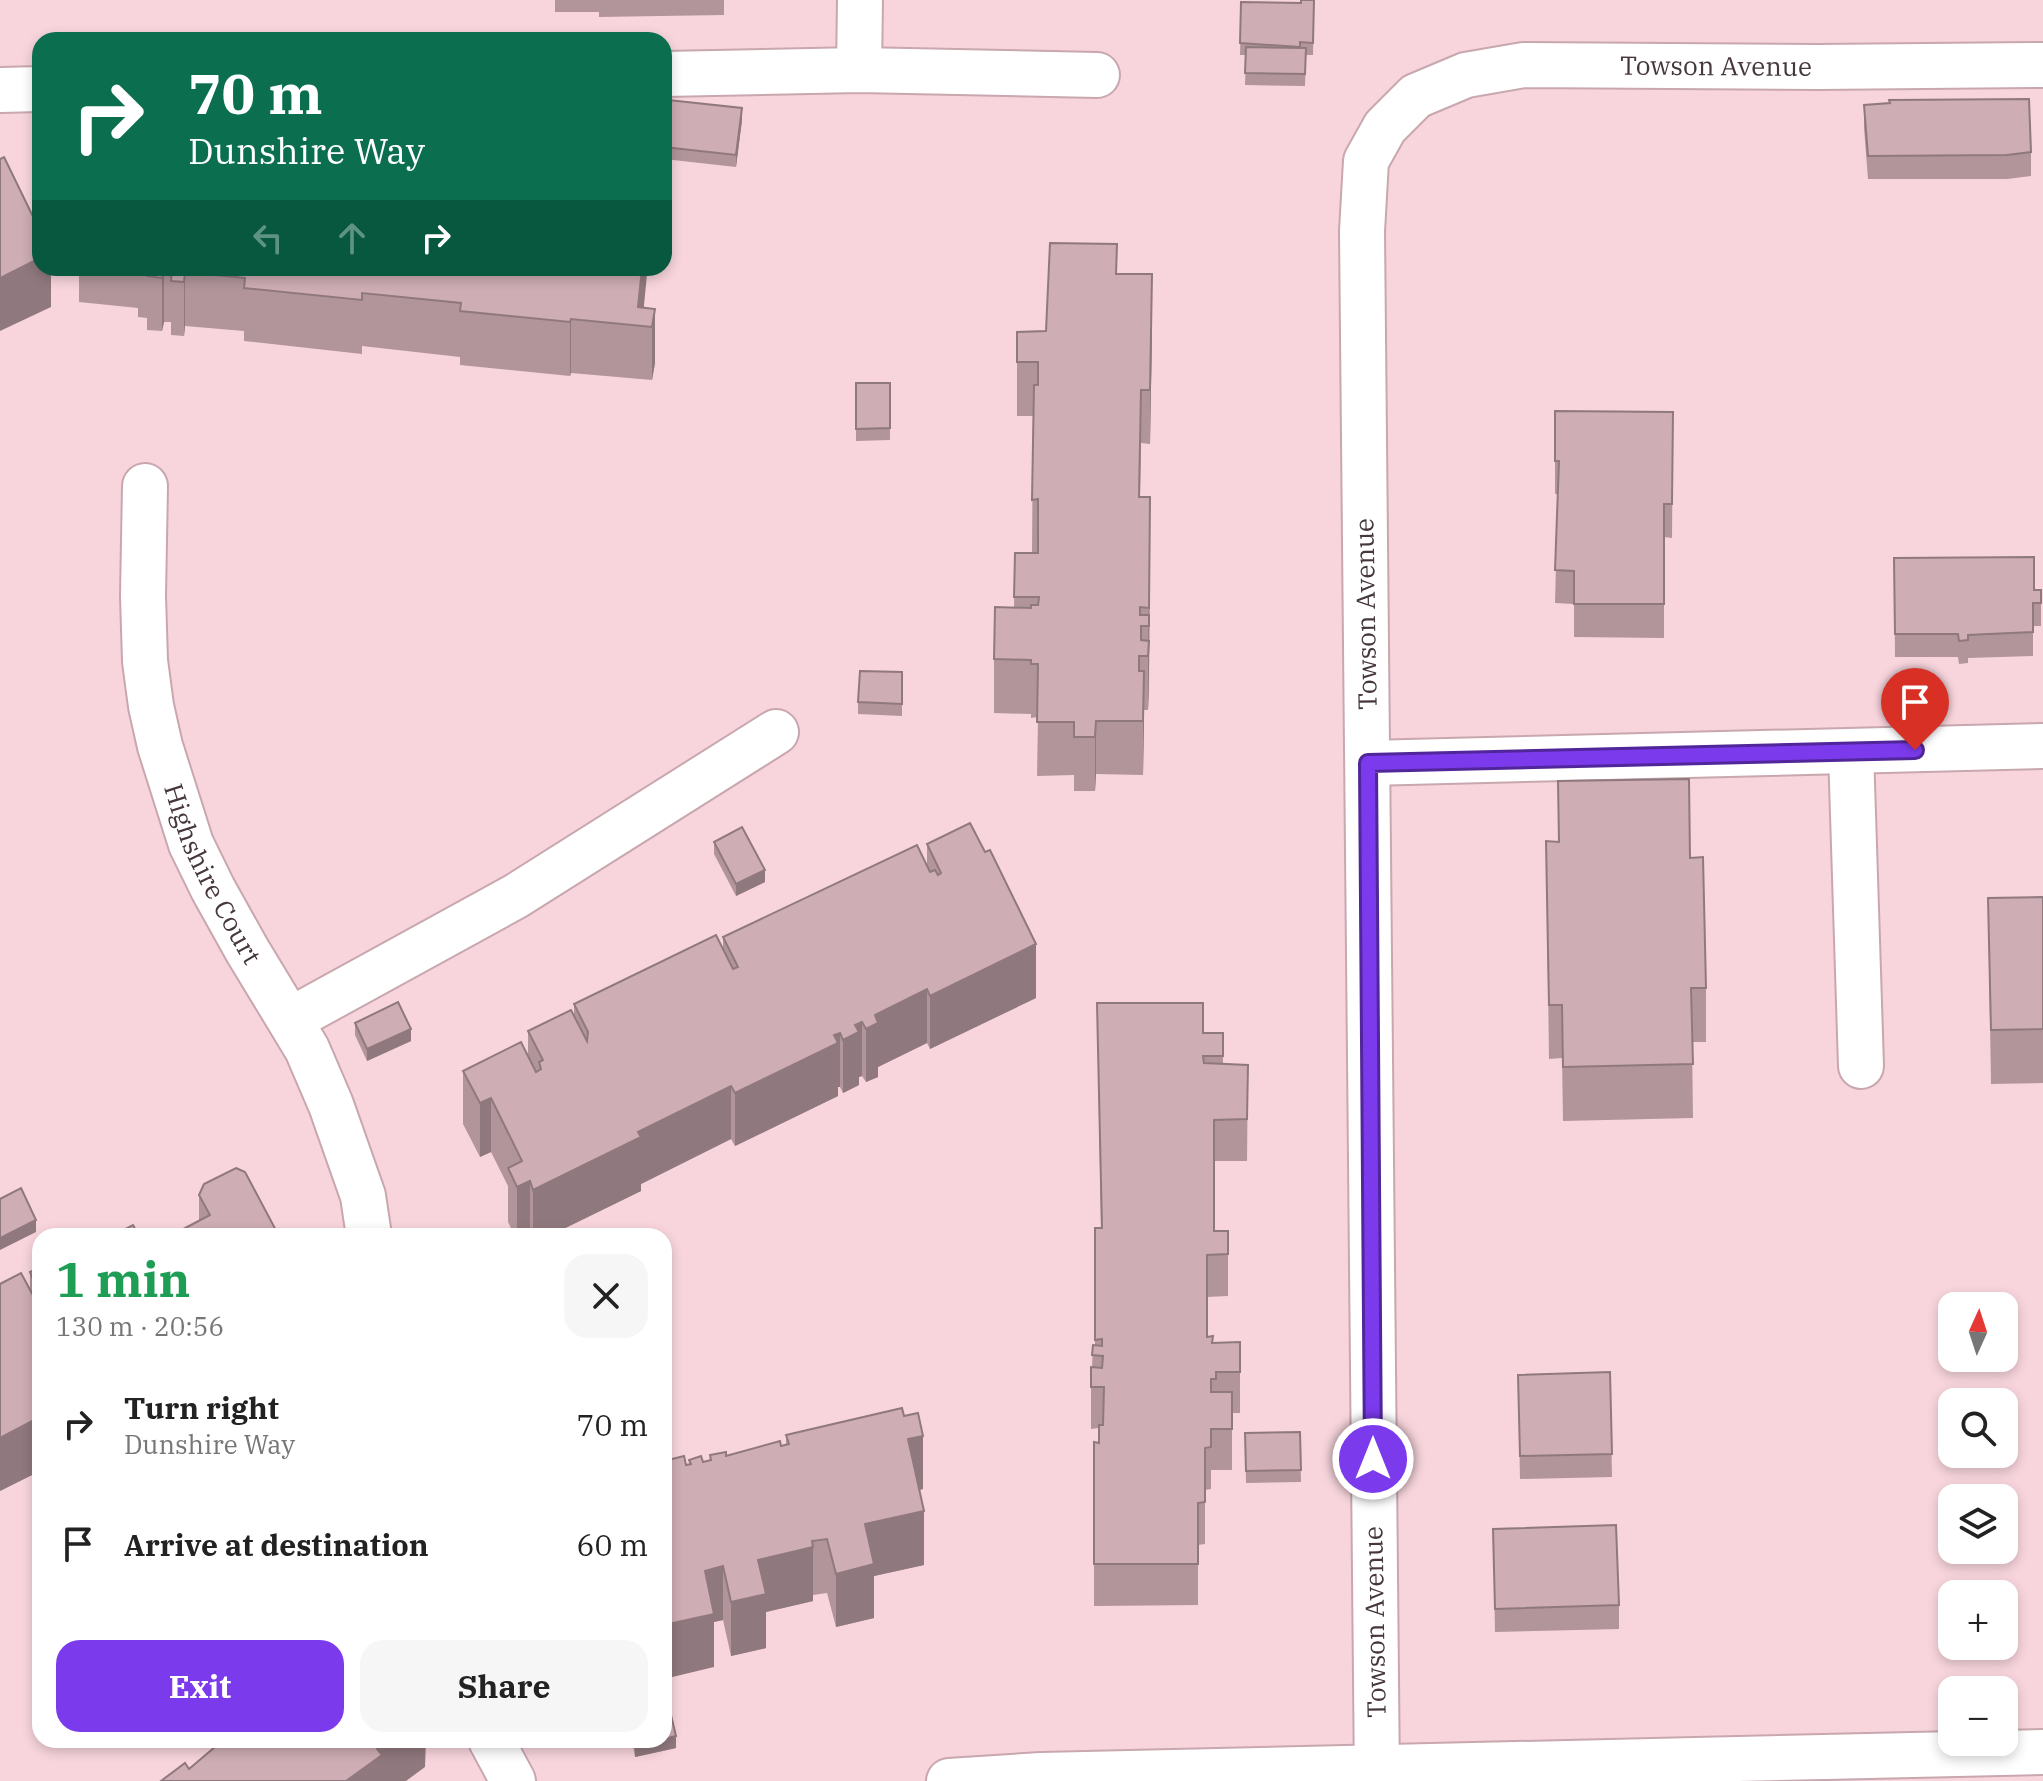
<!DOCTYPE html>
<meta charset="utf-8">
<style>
body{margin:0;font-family:"IBM Plex Serif",serif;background:#f6f6f6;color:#222;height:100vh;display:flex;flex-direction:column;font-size:30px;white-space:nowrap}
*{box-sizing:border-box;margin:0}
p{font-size:26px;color:#767676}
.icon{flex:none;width:44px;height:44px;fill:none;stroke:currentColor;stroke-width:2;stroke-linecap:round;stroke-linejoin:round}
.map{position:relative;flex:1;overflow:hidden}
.side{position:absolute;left:32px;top:1228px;width:640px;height:520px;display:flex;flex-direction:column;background:#fff;border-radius:24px;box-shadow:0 4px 12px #0003}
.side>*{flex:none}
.guide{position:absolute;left:32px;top:32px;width:640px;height:244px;border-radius:24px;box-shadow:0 4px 12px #0003;background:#0b6e4f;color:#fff;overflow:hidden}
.needle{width:52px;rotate:3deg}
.fabs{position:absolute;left:1938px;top:1292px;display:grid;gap:16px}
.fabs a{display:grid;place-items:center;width:80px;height:80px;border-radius:16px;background:#fff;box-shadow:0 4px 12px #0003;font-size:40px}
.pin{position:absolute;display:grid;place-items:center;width:68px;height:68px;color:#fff;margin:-82px -34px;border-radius:50% 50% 50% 0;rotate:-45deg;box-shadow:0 0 8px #0007}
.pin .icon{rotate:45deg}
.me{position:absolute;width:88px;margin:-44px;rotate:0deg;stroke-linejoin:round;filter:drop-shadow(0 0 6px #0008)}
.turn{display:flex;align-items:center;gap:28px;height:168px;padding:0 24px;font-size:36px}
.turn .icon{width:104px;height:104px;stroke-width:2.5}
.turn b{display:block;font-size:56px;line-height:68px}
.lanes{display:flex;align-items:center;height:76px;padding:0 24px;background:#0003;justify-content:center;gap:40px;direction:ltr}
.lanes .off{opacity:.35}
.round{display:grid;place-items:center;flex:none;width:84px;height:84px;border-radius:24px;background:#f6f6f6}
.headline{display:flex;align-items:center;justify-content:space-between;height:136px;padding:0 24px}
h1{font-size:48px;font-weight:800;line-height:60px;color:#1e9e55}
.action{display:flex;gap:16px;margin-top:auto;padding:16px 24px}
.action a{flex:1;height:92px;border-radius:24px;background:#7c3aed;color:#fff;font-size:32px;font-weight:800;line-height:92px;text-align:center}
.action a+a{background:#f6f6f6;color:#222}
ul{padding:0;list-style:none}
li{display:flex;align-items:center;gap:24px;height:120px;padding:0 24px}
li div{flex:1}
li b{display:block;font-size:30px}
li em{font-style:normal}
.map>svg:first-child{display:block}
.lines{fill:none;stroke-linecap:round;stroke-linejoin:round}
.minor-casing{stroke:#c8a7ae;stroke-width:48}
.minor{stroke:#fff;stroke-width:44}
.wall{fill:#b1959b}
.shaded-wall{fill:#90797e}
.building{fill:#ceadb4;stroke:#90797e;stroke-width:2}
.route-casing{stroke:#51269a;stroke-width:20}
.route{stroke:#7c3aed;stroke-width:14}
.labels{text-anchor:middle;stroke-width:8;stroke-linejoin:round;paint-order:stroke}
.street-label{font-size:26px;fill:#45373a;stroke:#fff}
</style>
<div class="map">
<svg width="2043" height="1781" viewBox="0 0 2043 1781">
<rect width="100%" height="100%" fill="#f8d5dd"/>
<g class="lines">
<g class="minor-casing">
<g id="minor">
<path d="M859,70l1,-70"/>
<path d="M664,74l195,-4 238,5"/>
<path d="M0,90l40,-1"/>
<path id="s1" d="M145,486l-2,110 2,65 6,45 9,40 31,98 22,45 34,61 60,99 24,56 32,91 6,40"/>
<path d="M1851,751l10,315"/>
<path d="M1368,763l675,-17"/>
<path d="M290,1020l226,-124 260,-164"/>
<path d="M491,1740l22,41"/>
<path d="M949,1781l92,-6 1002,-23"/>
<path id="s2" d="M1377,1781l-15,-1550 4,-70 19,-34 31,-31 50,-21 58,-10 294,2 225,-2"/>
</g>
</g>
<use href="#minor" class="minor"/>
</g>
<g class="wall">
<path d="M555,0h169v15l-125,2v-5h-44z"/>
<path d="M1314,0l-1,55h-7l-1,31 -60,-1 1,-30h-6l1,-53 60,1z"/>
<path d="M1864,105l167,47v24l-24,3h-139l-4,-51z"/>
<path d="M742,120l-6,47 -72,-8v-20z"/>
<path d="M79,268h568l-4,40 12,1v54l-3,17 -81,-7 -1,3 -110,-11v-8l-98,-11v8l-118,-13v-10l-59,-5 -1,10 -13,-1v-13h-7l-2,9 -15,-1v-12l-9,-1v-9l-59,-6z"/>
<path d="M1117,274l35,54 -2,116 -9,-1 -1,54 10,54 -1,143 -1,16h-4l-1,65 -47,-1 -1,17h-21v-16l-37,1 1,-59 -7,1v-4l-37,-1v-54l20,-51 1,-55h17l1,-137h-16v-84l29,-1z"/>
<path d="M856,383h34v57l-34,1z"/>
<path d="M1555,411l118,1 -1,126 -8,-1v101l-90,-1v-33l-19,-1 3,-109h-3z"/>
<path d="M1894,558l140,32h7v36h-8v30l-65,2v5l-9,1 -1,-7h-63z"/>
<path d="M902,672v44l-44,-2v-12z"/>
<path d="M1558,781l132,77 16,130v54h-14l1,76 -130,3 -1,-63 -13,1 -3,-218 12,1z"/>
<path d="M714,842l51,40 -29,14 -22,-42z"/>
<path d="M927,844l109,154 -106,51 -3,-6 -49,24v10l-12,5 -4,-6 -3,1v8l-16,8 -3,-6h-2v9l-103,50 -4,-7 -90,45v7l-92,45h-19v-1l-15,1 -7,-14v-36l-17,-34 -11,5 -17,-33v-53l65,-16v-24l46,-15v-12l149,-54v-13l204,-71z"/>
<path d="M2043,897v186l-52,1 -3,-186z"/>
<path d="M1097,1003l106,30h20v31l25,1 -1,96h-33v70h14v65l-21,1v40l6,6 27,-1v71h-8v57h-21v19l-6,1v54l-7,1v60l-104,1v-164l5,1v-15l-8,1v-62h1l1,-22h2v-117h6z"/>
<path d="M355,1023l56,18 -44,20 -12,-26z"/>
<path d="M199,1195l80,41 -80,-15z"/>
<path d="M30,1272h10v199l-40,20 30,-202z"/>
<path d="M1610,1372l2,105 -92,2 -2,-104z"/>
<path d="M1300,1432l1,50 -55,1 -1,-50z"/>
<path d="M786,1435l137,54 -4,1 5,75 -50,11v42l-38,9 -9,-34 -14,2v6l-47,11v36l-35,8 -8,-36 -9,2v45l-28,-202h3v-5l14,2 83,-17z"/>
<path d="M1493,1529l126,76v24l-124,3z"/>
<path d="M632,1740h32l12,8 -41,9z"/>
</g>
<g class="shaded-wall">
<path d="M742,108v12l-6,47v-12z"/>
<path d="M40,258v10h11v39l-51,24v-53z"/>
<path d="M164,268v54l-2,9v-53z"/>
<path d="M642,268h5v6l-5,52 -4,-19z"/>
<path d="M185,272v54l-1,10v-54z"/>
<path d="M1152,274v54l-2,116v-54z"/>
<path d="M655,309v54l-3,17v-53z"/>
<path d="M571,319v54l-1,3v-54z"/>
<path d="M1150,497l-1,172 -1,41v-54z"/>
<path d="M1144,671v54l-1,50v-54z"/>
<path d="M1096,721v53l-1,17v-54z"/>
<path d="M765,870v12l-29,14v-12z"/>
<path d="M1036,944v54l-106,51v-53z"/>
<path d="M927,989v54l-49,24v10l-12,5v-53l9,-14z"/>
<path d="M862,1022v54l-3,1v8l-16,8v-53l12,-15z"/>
<path d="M411,1029v12l-44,20v-12z"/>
<path d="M840,1033v54h-2v9l-103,50v-53l99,-58z"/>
<path d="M731,1086v53l-90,45v7l-92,45h-16v-46l105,-58z"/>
<path d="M491,1098v54l-11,5v-54z"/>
<path d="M530,1181v54l-13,1v-49z"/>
<path d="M36,1220v12l-36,18v-12z"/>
<path d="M40,1417v54l-40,20v-53z"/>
<path d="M923,1436v53l-15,4v-54z"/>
<path d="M924,1511v54l-50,11v42l-38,9v-53l29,-50z"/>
<path d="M813,1547v54l-47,11v36l-35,8v-54l27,-42z"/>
<path d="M723,1566v54l-9,2v45l-50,12v-54l41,-54z"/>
<path d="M676,1736v12l-41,9v-12l23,-5h6v-1z"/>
<path d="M389,1740h37l-1,27 -19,14h-60l31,-32z"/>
</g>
<g class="building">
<path d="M1301,0h13l-1,43 -13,-1v5l-60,-4 1,-41 60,1z"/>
<path d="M1246,47l60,1 -1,26 -60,-1z"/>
<path d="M2029,99l2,53 -24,3 -139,1 -4,-51 26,-2 -1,-3z"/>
<path d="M668,100l74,8 -6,47 -72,-8z"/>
<path d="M4,157l36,74v27l-40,20v-119z"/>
<path d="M1050,243l67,1 -1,30h36l-2,116h-9l-2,107h11l-1,111 -9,-1v8h9v11h-8v14l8,1 -1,15h-9v15h5l-1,50h-47l-1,16h-21v-15h-37l1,-58h-7v-4l-37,-1 1,-52 36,1v-3h7l1,-8h-25l1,-44h23v-54l-6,1 2,-115h4v-23h-21v-30l29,-1z"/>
<path d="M148,268h16l-2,10 -15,-2z"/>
<path d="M167,268h475l-4,39 17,2 -3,18 -81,-8 -1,3 -110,-11 1,-8 -99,-10v7l-118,-12 1,-10 -60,-6 -1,10 -13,-1 1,-13z"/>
<path d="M856,383h34v45l-34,1z"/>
<path d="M1555,411l118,1 -1,92h-8v100h-90v-33l-19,-1 4,-109h-4z"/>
<path d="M2034,557v33h7v13h-8v29l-65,3v5l-9,1 -1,-7h-63l-1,-76z"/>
<path d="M860,671l42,1v32l-44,-2z"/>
<path d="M1689,779l1,79 13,-1 3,131h-15l2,76 -130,3 -1,-62h-13l-3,-164 13,1 -1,-61z"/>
<path d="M970,823l15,29 5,-2 46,94 -106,52 -3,-7 -52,26 3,8 -12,6 -4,-7 -7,3 4,7 -16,8 -3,-7 -6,2 4,8 -103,50 -4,-7 -93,46 3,5 -108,53 -3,-9 -13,6 -9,-19 14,-7 -31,-63 -11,5 -17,-32 58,-29 15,30 5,-3 -2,-7 4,-2 -15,-29 43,-21 16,31 1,-9 -14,-28 142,-69 17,34 5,-2 -15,-30 194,-92 13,27 5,-2 3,5 3,-2 -14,-29z"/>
<path d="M742,827l23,43 -29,14 -22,-42z"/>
<path d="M2043,897v132l-52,1 -3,-132z"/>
<path d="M398,1002l13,27 -44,20 -12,-26z"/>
<path d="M1097,1003h106v30h20v23h-20l1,7 44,2 -1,54 -33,1v111h14v23l-21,1v82l6,-1 -1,7 28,-1v30h-24v7h-5v13h21v37h-21v18l-6,1v54l-7,1v61h-104v-122l5,1v-18h4l1,-38h-13v-20l11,1 1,-12 -11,-1 1,-10 9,1v-7l-7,1v-112h7z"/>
<path d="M236,1168l9,4 34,64h-109l40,-21 -11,-20 5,-11z"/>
<path d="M21,1188l15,32 -36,18v-39z"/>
<path d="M133,1225l6,11h-27z"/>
<path d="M38,1268l2,4v23l-10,-23z"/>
<path d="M21,1273l15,28 4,-2v118l-40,21v-154z"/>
<path d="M1610,1372l2,82 -92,2 -2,-81z"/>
<path d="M902,1408l2,8 14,-3 5,23 -15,3 16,72 -59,13 9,40 -38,10 -9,-35 -15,2 1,6 -55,13 8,34 -35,8 -8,-36 -18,5 9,43 -50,11v-164l20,-5 2,9 5,-1 -2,-4 12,-4 2,6 8,-2 -1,-5 16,-3v4l54,-15 1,5 8,-2 -3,-9z"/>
<path d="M1300,1432l1,38 -55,1 -1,-38z"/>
<path d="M1616,1525l3,80 -124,4 -2,-80z"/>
<path d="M664,1686l12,50 -12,3z"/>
<path d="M230,1740h159l-12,9 5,6 -36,26h-185l24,-18 4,6 33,-28 3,4z"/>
<path d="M634,1740h24l-23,5z"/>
</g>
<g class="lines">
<g class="route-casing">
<path id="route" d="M1373,1459l-5,-696 547,-13"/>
</g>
<use href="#route" class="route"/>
</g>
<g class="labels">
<g class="street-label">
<text dy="9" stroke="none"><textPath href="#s2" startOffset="2008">Towson Avenue</textPath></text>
<text transform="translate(1366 614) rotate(-91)" y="9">Towson Avenue</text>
<text dy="9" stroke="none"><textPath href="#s1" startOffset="400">Highshire Court</textPath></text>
<text transform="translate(1375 1622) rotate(-91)" y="9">Towson Avenue</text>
</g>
</g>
</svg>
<div class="fabs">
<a><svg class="needle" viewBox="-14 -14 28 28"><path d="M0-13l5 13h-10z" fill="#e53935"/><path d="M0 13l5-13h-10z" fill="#767676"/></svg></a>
<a><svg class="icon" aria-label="search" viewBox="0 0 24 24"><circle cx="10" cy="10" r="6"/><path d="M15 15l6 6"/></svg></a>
<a><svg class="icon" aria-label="layers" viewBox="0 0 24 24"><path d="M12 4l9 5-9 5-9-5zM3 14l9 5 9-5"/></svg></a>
<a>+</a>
<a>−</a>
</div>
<div class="pin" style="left:1915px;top:750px;background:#d93025"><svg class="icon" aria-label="arrive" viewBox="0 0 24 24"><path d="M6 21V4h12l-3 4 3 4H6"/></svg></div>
<svg class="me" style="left:1373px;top:1459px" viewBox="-20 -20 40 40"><circle r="17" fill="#7c3aed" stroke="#fff" stroke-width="3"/><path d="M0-11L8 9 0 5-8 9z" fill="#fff"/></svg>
<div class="guide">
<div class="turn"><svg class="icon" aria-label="right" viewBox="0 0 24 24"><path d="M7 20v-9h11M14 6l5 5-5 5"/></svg><div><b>70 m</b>Dunshire Way</div></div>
<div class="lanes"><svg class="icon off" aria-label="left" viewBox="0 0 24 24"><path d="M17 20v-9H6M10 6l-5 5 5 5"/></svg><svg class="icon off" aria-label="ahead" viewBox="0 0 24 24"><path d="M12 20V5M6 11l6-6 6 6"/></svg><svg class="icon" aria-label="right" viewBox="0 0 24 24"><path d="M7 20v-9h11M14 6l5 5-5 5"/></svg></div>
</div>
<section class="side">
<div class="headline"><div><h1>1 min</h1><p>130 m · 20:56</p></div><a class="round"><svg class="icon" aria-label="close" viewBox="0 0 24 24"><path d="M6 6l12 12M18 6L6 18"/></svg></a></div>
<ul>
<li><svg class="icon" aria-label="right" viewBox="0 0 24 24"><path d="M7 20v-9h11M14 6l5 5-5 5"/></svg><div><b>Turn right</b><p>Dunshire Way</p></div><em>70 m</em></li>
<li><svg class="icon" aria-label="arrive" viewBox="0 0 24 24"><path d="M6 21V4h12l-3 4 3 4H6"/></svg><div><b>Arrive at destination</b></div><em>60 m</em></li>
</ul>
<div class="action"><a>Exit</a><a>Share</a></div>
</section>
</div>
